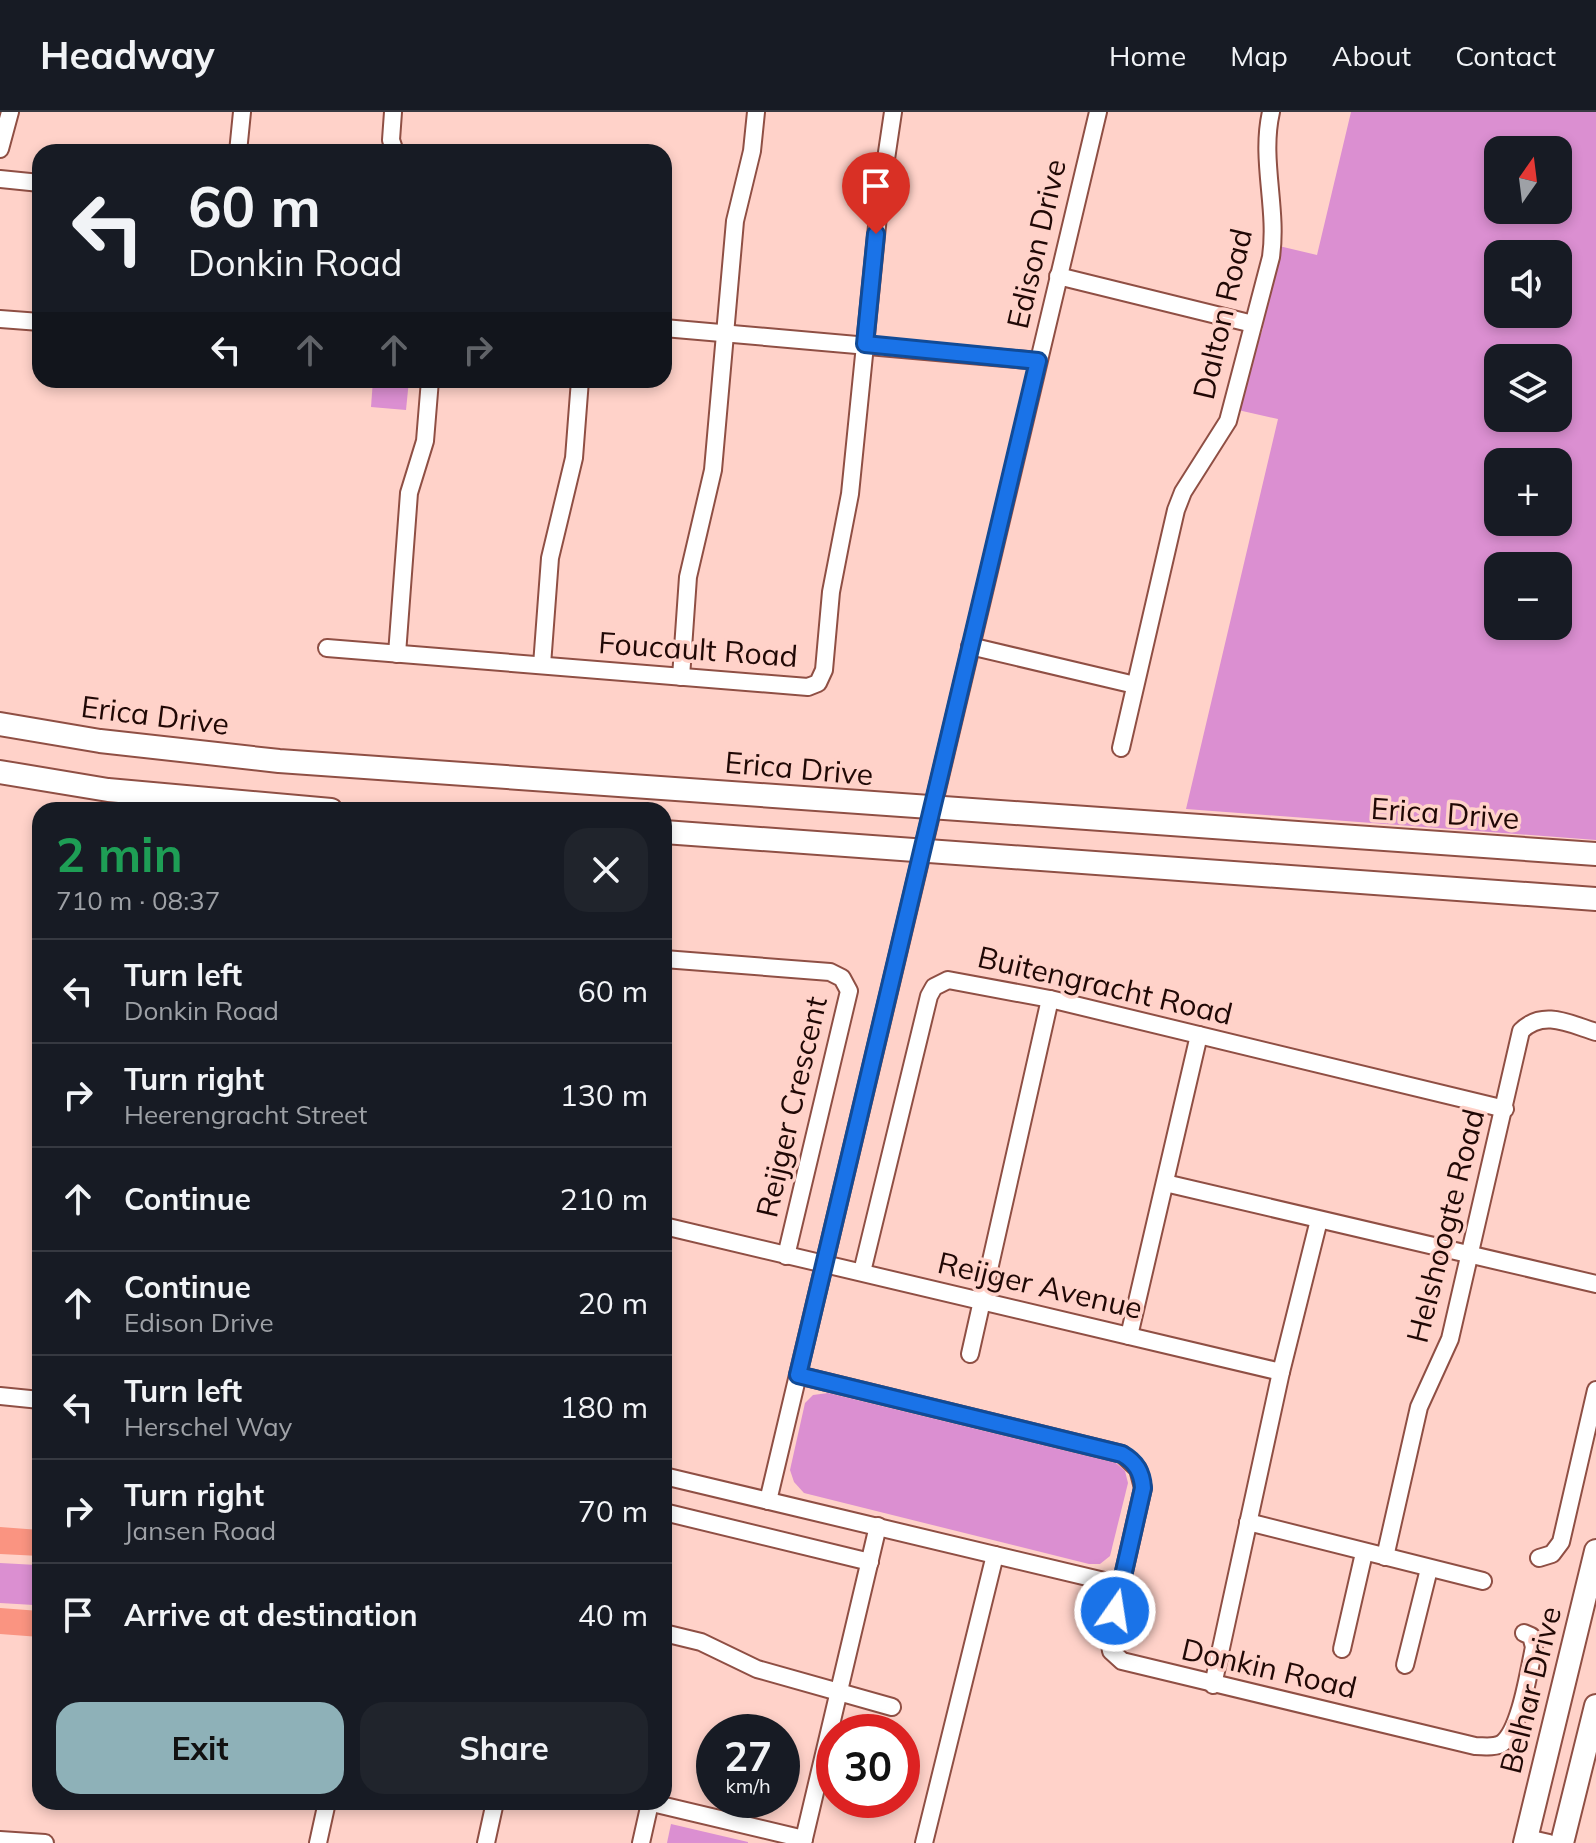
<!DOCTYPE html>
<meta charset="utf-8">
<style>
body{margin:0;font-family:Mulish,sans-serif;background:#20242c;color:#f1f3f6;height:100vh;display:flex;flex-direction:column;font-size:30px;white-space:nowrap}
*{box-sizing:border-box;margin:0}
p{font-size:26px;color:#9ea1a6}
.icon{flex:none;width:44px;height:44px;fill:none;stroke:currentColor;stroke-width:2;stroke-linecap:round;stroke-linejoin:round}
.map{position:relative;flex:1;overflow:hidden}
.details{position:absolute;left:32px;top:690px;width:640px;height:1008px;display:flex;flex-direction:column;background:#171b24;border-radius:24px;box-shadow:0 4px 12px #0003}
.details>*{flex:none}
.hud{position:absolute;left:32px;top:32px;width:640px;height:244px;border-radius:24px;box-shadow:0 4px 12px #0003;background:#171b24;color:#f1f3f6;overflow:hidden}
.needle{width:52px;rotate:14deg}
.controls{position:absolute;left:1484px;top:24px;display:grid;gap:16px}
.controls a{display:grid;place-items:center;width:88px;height:88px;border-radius:16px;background:#171b24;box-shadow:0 4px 12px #0003;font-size:40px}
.speed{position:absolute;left:696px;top:1602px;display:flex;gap:16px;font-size:40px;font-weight:700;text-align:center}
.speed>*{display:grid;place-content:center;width:104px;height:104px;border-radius:50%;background:#171b24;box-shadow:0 4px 12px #0003;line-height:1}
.speed small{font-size:20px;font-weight:400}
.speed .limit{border:12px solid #d22;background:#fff;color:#111}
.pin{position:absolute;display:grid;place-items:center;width:68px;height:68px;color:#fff;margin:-82px -34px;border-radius:50% 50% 50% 0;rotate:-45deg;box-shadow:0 0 8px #0007}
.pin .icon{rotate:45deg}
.me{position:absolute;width:88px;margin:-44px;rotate:13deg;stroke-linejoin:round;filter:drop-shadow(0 0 6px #0008)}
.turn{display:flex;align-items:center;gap:28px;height:168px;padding:0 24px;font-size:36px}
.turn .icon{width:104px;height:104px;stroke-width:2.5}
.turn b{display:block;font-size:56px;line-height:68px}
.lanes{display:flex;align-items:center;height:76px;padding:0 24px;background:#0003;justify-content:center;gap:40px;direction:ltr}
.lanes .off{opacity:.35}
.round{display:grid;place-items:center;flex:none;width:84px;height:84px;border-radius:24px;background:#20242c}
.head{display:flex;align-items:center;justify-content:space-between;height:136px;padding:0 24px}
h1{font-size:48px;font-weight:700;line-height:60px;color:#1e9e55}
.button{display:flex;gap:16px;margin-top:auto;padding:16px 24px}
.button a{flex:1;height:92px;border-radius:24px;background:#8eb1b8;color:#111;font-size:32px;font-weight:700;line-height:92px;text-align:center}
.button a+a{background:#20242c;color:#f1f3f6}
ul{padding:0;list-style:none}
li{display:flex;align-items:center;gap:24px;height:104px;padding:0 24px;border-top:2px solid #363941}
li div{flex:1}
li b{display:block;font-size:30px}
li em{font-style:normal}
header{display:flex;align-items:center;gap:48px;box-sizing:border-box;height:112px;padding:0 40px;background:#171b24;border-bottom:2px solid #363941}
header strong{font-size:38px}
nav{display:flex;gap:44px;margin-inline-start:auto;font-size:28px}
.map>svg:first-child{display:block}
.green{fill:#db8fd1;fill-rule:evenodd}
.building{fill:#fa9481}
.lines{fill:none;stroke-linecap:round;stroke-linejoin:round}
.minor-casing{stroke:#8f4f44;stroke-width:20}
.secondary-casing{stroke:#8f4f44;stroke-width:26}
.minor{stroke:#fff;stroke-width:16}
.secondary{stroke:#fff;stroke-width:22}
.route-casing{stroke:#114b97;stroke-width:20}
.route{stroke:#1a73e8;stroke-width:14}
.labels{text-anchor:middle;stroke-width:7;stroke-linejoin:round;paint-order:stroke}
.street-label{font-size:30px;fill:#200805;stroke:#ffd2c9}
</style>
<header>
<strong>Headway</strong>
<nav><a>Home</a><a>Map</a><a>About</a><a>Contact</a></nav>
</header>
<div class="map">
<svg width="1596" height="1731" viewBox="0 0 1596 1731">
<rect width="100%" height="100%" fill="#ffd2c9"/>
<g class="green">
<path d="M1351,0h245v728l-410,-31 92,-390 -40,-9 17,-67c13,-14 6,-25 9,-41 3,-18 10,-37 15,-56l38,9zM1498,38h60v60h-60zM1498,142h60v60h-60zM1498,246h60v60h-60zM1498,350h60v60h-60zM1498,454h60v60h-60z"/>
<path d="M373,268h36l-3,30 -35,-3z"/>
<path d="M828,1281l288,70 9,8 3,12 -18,73 -10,8h-11l-285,-71 -10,-11 -4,-12 15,-67 8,-8z"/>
<path d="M0,1451l37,2 -3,40 -34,-2z"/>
<path d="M671,1712l77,18v1h-81z"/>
</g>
<g class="building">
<path d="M0,1415l40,3v26l-40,-2z"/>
<path d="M0,1496l40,3v26l-40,-3z"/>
</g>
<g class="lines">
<g class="minor-casing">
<g id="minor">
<path d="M393,0l-2,28 4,12"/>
<path d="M0,37l10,-37"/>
<path d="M238,40l4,-40"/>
<path d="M0,67l40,4"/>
<path d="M1058,164l195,48"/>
<path d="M0,207l40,3"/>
<path d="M664,216l374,33"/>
<path d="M970,534l165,39"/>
<path d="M327,536l481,39 10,-4 6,-13 7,-78 19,-98 29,-288 14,-94"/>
<path d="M397,542l12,-161 16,-52 5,-61"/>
<path d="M542,553l8,-107 24,-100 6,-78"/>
<path d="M681,565l7,-100 25,-107 22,-249 17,-70 4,-39"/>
<path d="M1121,636l55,-238 7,-18 45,-71 43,-164c7,-49 -11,-97 0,-145"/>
<path d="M664,847l166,13 12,6 7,13 -63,265"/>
<path d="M1165,1071l431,101"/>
<path d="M664,1114l617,146"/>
<path d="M862,1160l67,-276 5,-9 14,-7 102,19 455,110"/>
<path d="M1129,1224l70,-301"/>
<path d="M970,1242l80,-355"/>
<path d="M798,1263l324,79 16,15 5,19 -34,150 2,13 11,10 353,85c9,0 18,2 26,-2 19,-12 28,-74 33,-97l-3,-11 -7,-3"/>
<path d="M0,1284l40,4"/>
<path d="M664,1364l457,109"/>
<path d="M768,1389l330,-1389"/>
<path d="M664,1400l206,50"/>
<path d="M1248,1410l235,59"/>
<path d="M1385,1445l34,-150 31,-68 71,-308c22,-22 49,-7 75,1"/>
<path d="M1539,1446l13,-4 9,-12 35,-152"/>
<path d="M664,1521l37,9 56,27 135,38"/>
<path d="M1342,1537l22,-96"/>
<path d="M1405,1553l24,-96"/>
<path d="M1213,1573l68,-313 38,-152"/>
<path d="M648,1690l156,37"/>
<path d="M1527,1726l22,5"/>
<path d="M0,1728l45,3"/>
<path d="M318,1731l9,-41"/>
<path d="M486,1731l9,-41"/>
<path d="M641,1731l9,-40"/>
<path d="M803,1731l75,-317"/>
<path d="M924,1731l71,-288"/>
</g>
</g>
<g class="secondary-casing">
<g id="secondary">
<path d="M0,612l100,17 179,20 1317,93"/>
<path d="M0,660l108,18 223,20"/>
<path d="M664,720l932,67"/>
<path d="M1525,1731l71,-292"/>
<path d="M1562,1731l34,-137"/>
</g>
</g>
<use href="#minor" class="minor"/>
<use href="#secondary" class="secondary"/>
</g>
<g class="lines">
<g class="route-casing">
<path id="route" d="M876,122l-11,110 173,17 -240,1014 324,79c14,8 20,18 21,34l-28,123"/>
</g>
<use href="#route" class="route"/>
</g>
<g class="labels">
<g class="street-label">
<text transform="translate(1037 132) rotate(-77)" y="10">Edison Drive</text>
<text transform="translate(1223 202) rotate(-77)" y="10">Dalton Road</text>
<text transform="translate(698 538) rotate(4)" y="10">Foucault Road</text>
<text transform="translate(155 604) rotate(7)" y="10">Erica Drive</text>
<text transform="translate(799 657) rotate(5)" y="10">Erica Drive</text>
<text transform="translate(1445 702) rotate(4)" y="10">Erica Drive</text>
<text transform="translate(1105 874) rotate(13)" y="10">Buitengracht Road</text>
<text transform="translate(792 995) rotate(-77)" y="10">Reijger Crescent</text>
<text transform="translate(1446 1114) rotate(-76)" y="10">Helshoogte Road</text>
<text transform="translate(1040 1174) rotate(13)" y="10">Reijger Avenue</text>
<text transform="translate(1269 1557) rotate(13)" y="10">Donkin Road</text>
<text transform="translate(1531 1578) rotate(-76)" y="10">Belhar Drive</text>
</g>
</g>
</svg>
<div class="controls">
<a><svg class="needle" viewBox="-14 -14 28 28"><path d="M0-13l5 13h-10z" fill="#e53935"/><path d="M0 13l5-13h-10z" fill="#9ea1a6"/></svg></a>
<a><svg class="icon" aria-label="sound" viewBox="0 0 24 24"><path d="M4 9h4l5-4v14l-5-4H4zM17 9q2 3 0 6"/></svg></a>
<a><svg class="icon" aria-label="layers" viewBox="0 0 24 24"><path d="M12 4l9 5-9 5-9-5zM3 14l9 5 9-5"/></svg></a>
<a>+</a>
<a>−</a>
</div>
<div class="speed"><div>27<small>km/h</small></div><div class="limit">30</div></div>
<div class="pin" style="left:876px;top:122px;background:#d93025"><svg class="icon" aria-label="arrive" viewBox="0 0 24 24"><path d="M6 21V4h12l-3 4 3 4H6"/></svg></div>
<svg class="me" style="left:1115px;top:1499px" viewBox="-20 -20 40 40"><circle r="17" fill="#1a73e8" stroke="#fff" stroke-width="3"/><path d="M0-11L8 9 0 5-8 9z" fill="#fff"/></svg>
<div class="hud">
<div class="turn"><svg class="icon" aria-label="left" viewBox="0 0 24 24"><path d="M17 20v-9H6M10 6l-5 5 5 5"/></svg><div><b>60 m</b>Donkin Road</div></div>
<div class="lanes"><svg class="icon" aria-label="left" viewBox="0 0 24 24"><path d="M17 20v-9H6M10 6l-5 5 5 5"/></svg><svg class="icon off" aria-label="ahead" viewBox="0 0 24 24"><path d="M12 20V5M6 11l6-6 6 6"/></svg><svg class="icon off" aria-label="ahead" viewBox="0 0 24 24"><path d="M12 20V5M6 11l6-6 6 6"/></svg><svg class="icon off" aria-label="right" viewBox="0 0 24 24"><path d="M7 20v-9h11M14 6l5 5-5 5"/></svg></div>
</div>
<section class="details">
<div class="head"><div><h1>2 min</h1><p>710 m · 08:37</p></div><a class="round"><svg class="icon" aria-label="close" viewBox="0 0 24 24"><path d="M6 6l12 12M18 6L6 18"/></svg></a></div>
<ul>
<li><svg class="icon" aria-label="left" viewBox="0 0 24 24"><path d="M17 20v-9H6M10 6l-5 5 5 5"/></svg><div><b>Turn left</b><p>Donkin Road</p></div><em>60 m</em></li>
<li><svg class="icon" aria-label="right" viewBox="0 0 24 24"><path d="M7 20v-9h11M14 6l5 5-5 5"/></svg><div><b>Turn right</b><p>Heerengracht Street</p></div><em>130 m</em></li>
<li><svg class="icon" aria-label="ahead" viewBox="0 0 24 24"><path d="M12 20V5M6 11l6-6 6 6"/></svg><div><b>Continue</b></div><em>210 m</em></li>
<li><svg class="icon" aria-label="ahead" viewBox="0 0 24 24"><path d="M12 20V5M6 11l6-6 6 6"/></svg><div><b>Continue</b><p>Edison Drive</p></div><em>20 m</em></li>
<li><svg class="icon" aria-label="left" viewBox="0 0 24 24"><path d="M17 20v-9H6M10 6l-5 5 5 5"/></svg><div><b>Turn left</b><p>Herschel Way</p></div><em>180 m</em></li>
<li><svg class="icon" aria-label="right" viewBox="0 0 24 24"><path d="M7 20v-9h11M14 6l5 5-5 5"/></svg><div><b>Turn right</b><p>Jansen Road</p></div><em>70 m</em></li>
<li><svg class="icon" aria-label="arrive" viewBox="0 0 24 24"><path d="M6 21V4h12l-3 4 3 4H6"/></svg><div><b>Arrive at destination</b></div><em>40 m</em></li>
</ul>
<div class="button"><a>Exit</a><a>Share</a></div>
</section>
</div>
